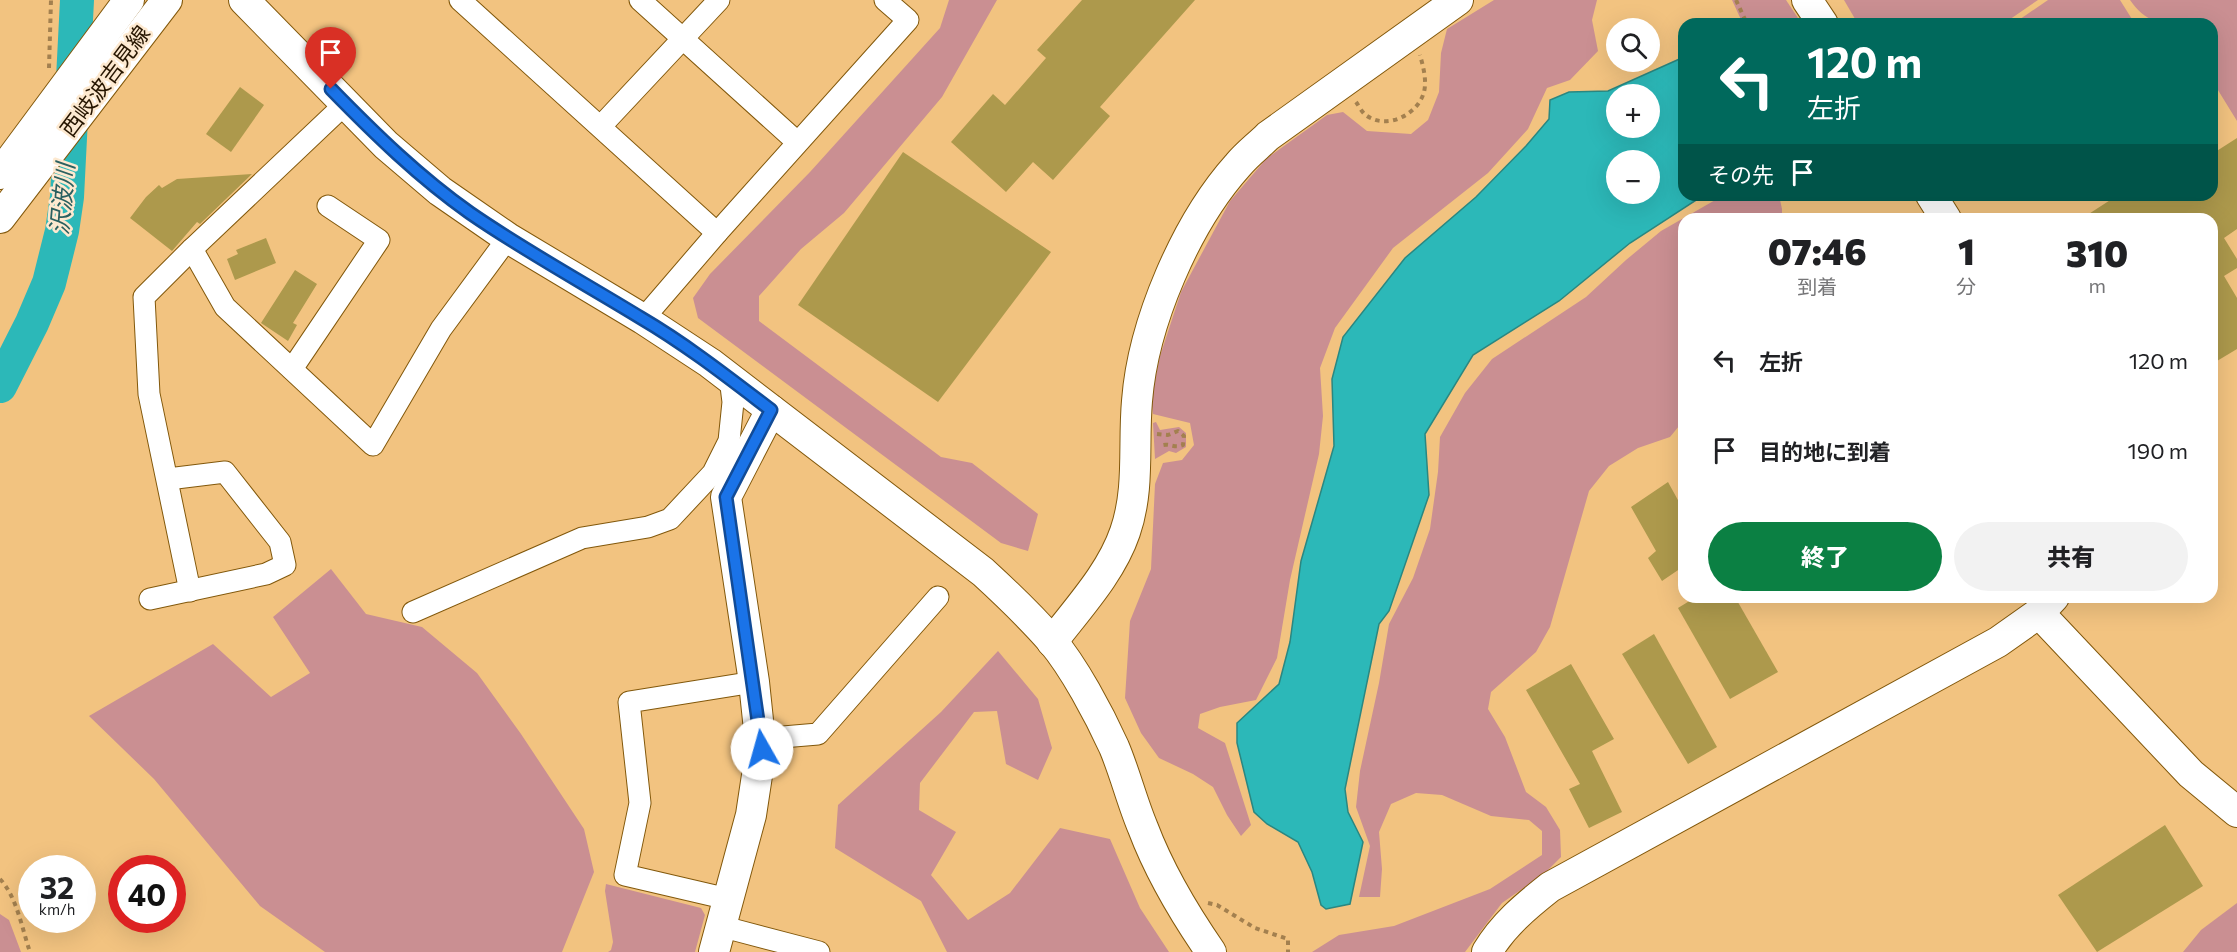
<!DOCTYPE html>
<html lang="ja">
<meta charset="utf-8">
<style>
body{margin:0;font-family:Commissioner,"Noto Sans JP",sans-serif;background:#f2f2f2;color:#202124;height:100vh;display:flex;flex-direction:column;font-size:22px;white-space:nowrap}
*{box-sizing:border-box;margin:0}
p{font-size:20px;color:#757577}
.icon{flex:none;width:33px;height:33px;fill:none;stroke:currentColor;stroke-width:2;stroke-linecap:round;stroke-linejoin:round}
.map{position:relative;flex:1;overflow:hidden}
.sheet{position:absolute;left:1678px;top:213px;width:540px;height:390px;display:flex;flex-direction:column;background:#fff;border-radius:18px;box-shadow:0 6px 24px #0002}
.sheet>*{flex:none}
.guide{position:absolute;left:1678px;top:18px;width:540px;height:183px;border-radius:18px;box-shadow:0 6px 24px #0002;background:#00695c;color:#fff;overflow:hidden}
.buttons{position:absolute;left:1606px;top:18px;display:grid;gap:12px}
.buttons a{display:grid;place-items:center;width:54px;height:54px;border-radius:50%;background:#fff;box-shadow:0 6px 24px #0002;font-size:30px}
.speed{position:absolute;left:18px;top:855px;display:flex;gap:12px;font-size:30px;font-weight:700;text-align:center}
.speed>*{display:grid;place-content:center;width:78px;height:78px;border-radius:50%;background:#fff;box-shadow:0 6px 24px #0002;line-height:1}
.speed small{font-size:15px;font-weight:400}
.speed .limit{border:9px solid #d22;background:#fff;color:#111}
.pin{position:absolute;display:grid;place-items:center;width:51px;height:51px;color:#fff;margin:-62px -26px;border-radius:50% 50% 50% 0;rotate:-45deg;box-shadow:0 0 6px #0007}
.pin .icon{rotate:45deg}
.me{position:absolute;width:66px;margin:-33px;rotate:353deg;stroke-linejoin:round;filter:drop-shadow(0 0 4px #0008)}
.turn{display:flex;align-items:center;gap:21px;height:126px;padding:0 30px;font-size:27px}
.turn .icon{width:78px;height:78px;stroke-width:2.5}
.turn b{display:block;font-size:42px;line-height:51px}
.then{display:flex;align-items:center;height:57px;padding:0 30px;background:#0003;gap:12px;font-size:22px}
.eta{display:flex;justify-content:space-evenly;align-items:center;height:102px;text-align:center}
.eta b{font-size:36px;font-weight:800;line-height:42px}
.primary-button{display:flex;gap:12px;margin-top:auto;padding:12px 30px}
.primary-button a{flex:1;height:69px;border-radius:36px;background:#0b8043;color:#fff;font-size:24px;font-weight:800;line-height:69px;text-align:center}
.primary-button a+a{background:#f2f2f2;color:#202124}
ul{padding:0;list-style:none}
li{display:flex;align-items:center;gap:18px;height:90px;padding:0 30px}
li div{flex:1}
li b{display:block;font-size:22px}
li em{font-style:normal}
.map>svg:first-child{display:block}
.green{fill:#ca8f92}
.water{fill:#2cb8b8;stroke:#2a8781;stroke-width:1.5;fill-rule:evenodd}
.lines{fill:none;stroke-linecap:round;stroke-linejoin:round}
.river{stroke:#2cb8b8;stroke-width:34}
.building{fill:#ad994c}
.street-casing{stroke:#82580b;stroke-width:23}
.secondary-casing{stroke:#82580b;stroke-width:32}
.path{stroke:#a3804f;stroke-width:4;stroke-dasharray:4.5 4.5;stroke-linecap:butt}
.street{stroke:#fff;stroke-width:21}
.secondary{stroke:#fff;stroke-width:30}
.route-casing{stroke:#114b97;stroke-width:15}
.route{stroke:#1a73e8;stroke-width:10}
.labels{text-anchor:middle;stroke-width:5;stroke-linejoin:round;paint-order:stroke}
.street-label{font-size:22px;fill:#261500;stroke:#fde9d0}
.water-label{font-size:24px;font-style:italic;fill:#2a6060;stroke:#fde9d0}
</style>
<div class="map">
<svg width="2237" height="952" viewBox="0 0 2237 952">
<rect width="100%" height="100%" fill="#f2c380"/>
<g class="green">
<path d="M949,0h48l-55,97 -98,116 -43,36 -42,47v25l182,136 31,6 66,51 -10,37 -27,-8 -303,-225 -5,-20 17,-24 100,-102 130,-144z"/>
<path d="M1494,0h103l-5,20 6,31 -28,29 -23,8 -19,41 -40,44 -95,75 -58,80 -15,40 3,48 -4,38 -29,126 -13,78 -21,42 -36,7 -20,7 -2,14 27,15 26,82 -10,11 -14,-21 -14,-28 -20,-13 -34,-16 -18,-25 -16,-35 5,-77 21,-52 4,-85 8,-21 19,-3 12,-15 -4,-22 -37,-9 -2,-15 9,-43 21,-64 49,-91 36,-42 61,-44 16,-3 24,19 44,3 17,-14 11,-28 2,-39 6,-24z"/>
<path d="M1732,0h54l16,24h-59z"/>
<path d="M1844,0h194l-35,24h-145z"/>
<path d="M2048,0h72l15,24h-122z"/>
<path d="M2130,0h107v121l-24,-39 -1,-58c-34,0 -60,8 -82,-24z"/>
<path d="M1724,195h55l3,14v10h-98v201l-14,17 -32,11 -29,18 -20,25 -39,136 -14,25 -45,40 -3,17 17,28 21,55 20,15 14,23 1,27 -16,16 -43,30 -37,49h-153l27,-17 55,-9 96,-37 52,-34v-24l-13,-11 -38,-4 -49,-21 -26,-2 -25,11 -12,28 3,37 -2,28h-21l11,-51 -14,-39 4,-36 19,-88 10,-59 24,-46 17,-49 8,-57 2,-35 25,-44 27,-34 94,-62 40,-37 35,-29z"/>
<path d="M1156,422l4,8 19,-3 7,6v14l-10,6 -7,-2 -14,8 -2,-36z"/>
<path d="M331,569l35,45 56,13 55,46 44,61 63,95 10,43 -32,80h-237l-65,-46 -106,-127 -65,-63 124,-72 58,53 39,-24 -37,-56z"/>
<path d="M998,651l40,48 14,49 -14,32 -32,-16 -9,-53 -23,1 -54,71 -1,27 37,22 -25,43 37,45 42,-27 50,-65 50,11 30,69 29,44h-222l-26,-51 -86,-53 3,-43 103,-93z"/>
<path d="M606,884l95,24 4,7 -10,37h-87l3,-2 2,-8 -8,-51z"/>
<path d="M2237,903v49h-54l18,-22z"/>
<path d="M0,914l9,6 12,32h-21z"/>
</g>
<path class="water" d="M1684,57v138h20l-74,48 -71,58 -86,54 -48,79 4,61 -40,116 -10,13 -34,165 3,23 15,30 -13,62 -24,5 -5,-4 -9,-33 -14,-30 -31,-18 -13,-12 -17,-69v-20l42,-39 11,-42 11,-81 33,-115 -2,-67 11,-42 62,-79 71,-61 50,-51 23,-27 1,-19 19,-8 39,-1zM1617,94h33v34h-33zM1617,160h33v34h-33z"/>
<g class="lines">
<path class="river" d="M0,386l32,-63 17,-40 13,-52 5,-34 10,-197"/>
</g>
<g class="building">
<path d="M1082,0h113l-95,107 10,9 -57,64 -20,-18 -27,30 -55,-50 42,-48 12,11 41,-47 -9,-8z"/>
<path d="M240,87l24,18 -33,47 -25,-18z"/>
<path d="M2237,138v91l-13,9 13,21v9l-13,8 13,22v51l-25,15v-145h-131l37,-24h94v-41z"/>
<path d="M903,152l148,100 -113,150 -140,-97z"/>
<path d="M252,174l-52,50 -3,-2 -25,29 -42,-33 16,-21 13,-12 3,3 15,-9z"/>
<path d="M266,238l10,25 -41,17 -8,-21 11,-5 -2,-4z"/>
<path d="M295,270l22,14 -24,39 4,2 -9,16 -27,-18z"/>
<path d="M1668,482l16,29v55l-22,15 -14,-23 8,-7 -25,-44z"/>
<path d="M1696,597h39l43,75 -48,27 -52,-91z"/>
<path d="M1654,634l63,113 -29,17 -66,-110z"/>
<path d="M1571,664l43,75 -22,12 30,61 -33,16 -20,-39 11,-5 -54,-94z"/>
<path d="M2165,825l38,61 -106,66 -39,-57z"/>
</g>
<g class="lines">
<g class="street-casing">
<g id="street">
<path d="M460,0l257,233"/>
<path d="M640,0l157,142"/>
<path d="M601,126l118,-126"/>
<path d="M192,249l33,58 148,138 68,-116 67,-91"/>
<path d="M643,319l74,-86 191,-213 -23,-20"/>
<path d="M292,369l87,-129 -51,-34"/>
<path d="M190,591l-41,-197 -5,-97 48,-48 153,-145"/>
<path d="M150,599l116,-25 19,-9 -5,-23 -55,-70 -57,7"/>
<path d="M413,612l169,-74 66,-11 22,-8 43,-46 16,-32 4,-39 -3,-24"/>
<path d="M760,739l58,-5 120,-137"/>
<path d="M728,899l-103,-24 15,-72 -11,-101 125,-20"/>
<path d="M720,926l99,26"/>
</g>
</g>
<g class="secondary-casing">
<g id="secondary">
<path d="M244,0l142,145 54,46 68,47 135,81 67,44 273,209c24,22 47,44 68,68 23,27 48,74 63,107 11,26 18,55 29,81 17,45 41,85 68,124"/>
<path d="M1807,0l16,24"/>
<path d="M0,174l129,-174"/>
<path d="M1931,195l15,24"/>
<path d="M0,218l167,-218"/>
<path d="M2039,613l152,161 46,38"/>
<path d="M1052,642c26,-34 59,-69 73,-110 15,-43 8,-87 12,-131 6,-78 49,-178 101,-236 9,-11 20,-19 30,-29l190,-136"/>
<path d="M714,952l37,-137 10,-66 -7,-67 -28,-185 45,-87"/>
<path d="M1487,952c16,-27 39,-46 63,-65l448,-245 41,-29 15,-16"/>
</g>
</g>
<g class="path">
<path d="M1736,0l11,24"/>
<path d="M49,68l2,-68"/>
<path d="M1356,102c3,4 6,11 11,14 21,14 51,-2 57,-24 3,-12 -1,-26 -4,-37"/>
<path d="M1157,434l11,1 10,-4 6,5 -1,9c-9,4 -14,-3 -23,1"/>
<path d="M0,879c17,18 22,50 30,73"/>
<path d="M1208,903l9,2 38,23 33,11v13"/>
</g>
<use href="#street" class="street"/>
<use href="#secondary" class="secondary"/>
</g>
<g class="lines">
<g class="route-casing">
<path id="route" d="M331,89c44,45 88,88 139,124 55,38 114,70 171,105 46,27 88,60 130,92l-45,87 36,252"/>
</g>
<use href="#route" class="route"/>
</g>
<g class="labels">
<g class="street-label">
<text transform="translate(105 81) rotate(-53)" y="8">西岐波吉見線</text>
</g>
<g class="water-label">
<text transform="translate(63 199) rotate(-85)" y="8">沢波川</text>
</g>
</g>
</svg>
<div class="buttons">
<a><svg class="icon" aria-label="search" viewBox="0 0 24 24"><circle cx="10" cy="10" r="6"/><path d="M15 15l6 6"/></svg></a>
<a>+</a>
<a>−</a>
</div>
<div class="speed"><div>32<small>km/h</small></div><div class="limit">40</div></div>
<div class="pin" style="left:331px;top:89px;background:#d93025"><svg class="icon" aria-label="arrive" viewBox="0 0 24 24"><path d="M6 21V4h12l-3 4 3 4H6"/></svg></div>
<svg class="me" style="left:762px;top:749px" viewBox="-20 -20 40 40"><circle r="19" fill="#fff"/><path d="M0-13L10 11 0 6-10 11z" fill="#1a73e8"/></svg>
<div class="guide">
<div class="turn"><svg class="icon" aria-label="left" viewBox="0 0 24 24"><path d="M17 20v-9H6M10 6l-5 5 5 5"/></svg><div><b>120 m</b>左折</div></div>
<div class="then">その先<svg class="icon" aria-label="arrive" viewBox="0 0 24 24"><path d="M6 21V4h12l-3 4 3 4H6"/></svg></div>
</div>
<section class="sheet">
<div class="eta">
<div><b>07:46</b><p>到着</p></div>
<div><b>1</b><p>分</p></div>
<div><b>310</b><p>m</p></div>
</div>
<ul>
<li><svg class="icon" aria-label="left" viewBox="0 0 24 24"><path d="M17 20v-9H6M10 6l-5 5 5 5"/></svg><div><b>左折</b></div><em>120 m</em></li>
<li><svg class="icon" aria-label="arrive" viewBox="0 0 24 24"><path d="M6 21V4h12l-3 4 3 4H6"/></svg><div><b>目的地に到着</b></div><em>190 m</em></li>
</ul>
<div class="primary-button"><a>終了</a><a>共有</a></div>
</section>
</div>
